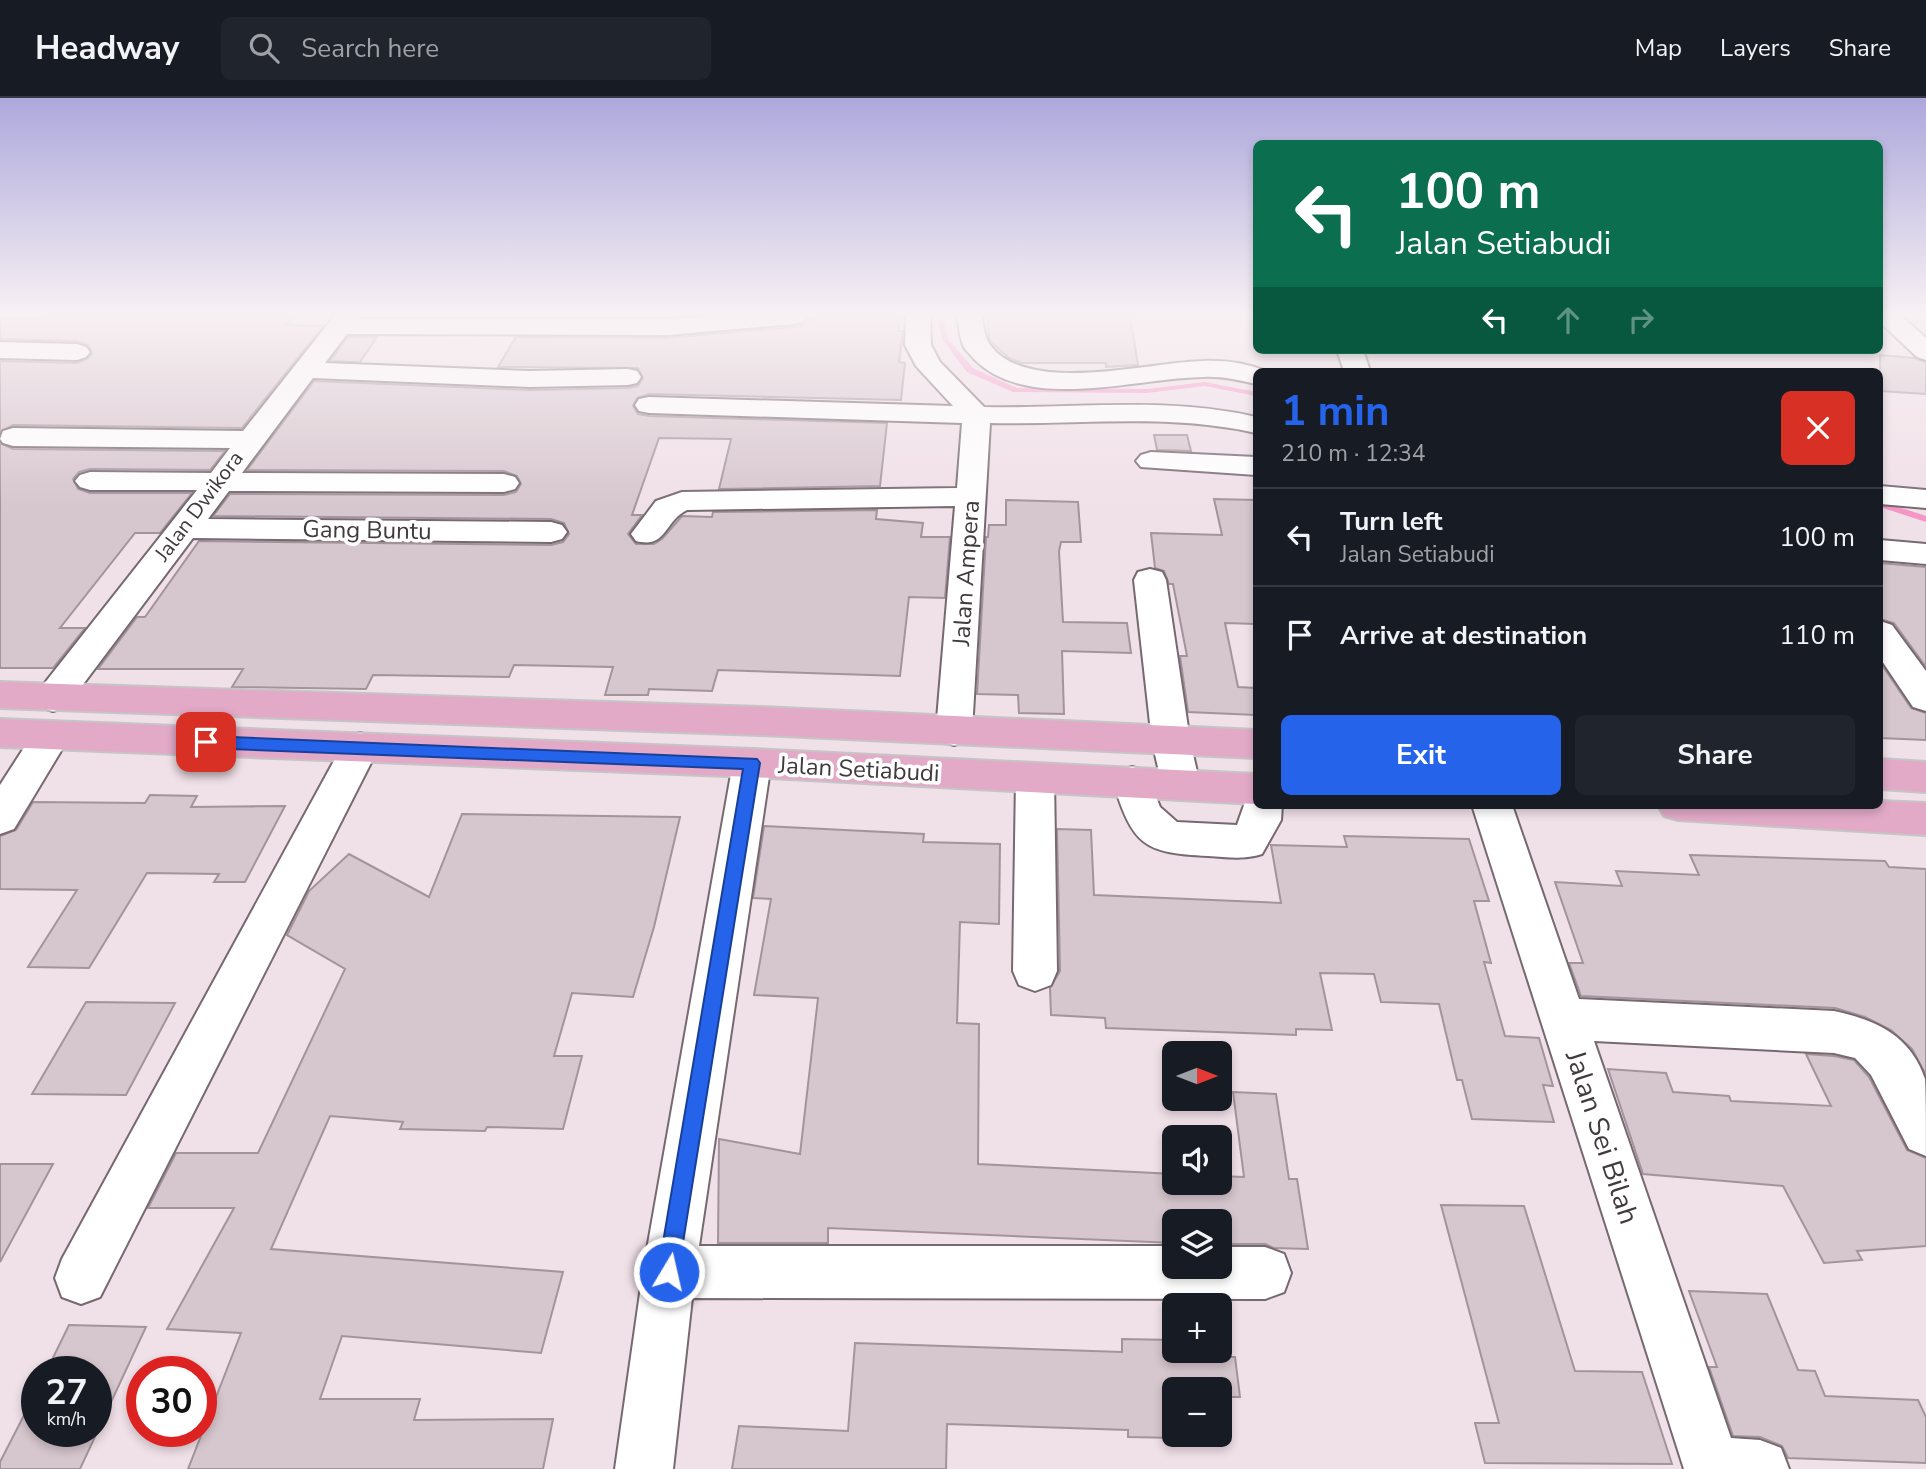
<!DOCTYPE html>
<meta charset="utf-8">
<style>
body{margin:0;font-family:"Nunito Sans",sans-serif;background:#20242c;color:#f1f3f6;height:100vh;display:flex;flex-direction:column;font-size:26px;white-space:nowrap}
*{box-sizing:border-box;margin:0}
p{font-size:23px;color:#9ea1a6}
.icon{flex:none;width:38px;height:38px;fill:none;stroke:currentColor;stroke-width:2;stroke-linecap:round;stroke-linejoin:round}
.map{position:relative;flex:1;overflow:hidden}
.sheet{position:absolute;left:1253px;top:270px;width:630px;height:441px;display:flex;flex-direction:column;background:#171b24;border-radius:10px;box-shadow:0 4px 10px #0003}
.sheet>*{flex:none}
.guide{position:absolute;left:1253px;top:42px;width:630px;height:214px;border-radius:10px;box-shadow:0 4px 10px #0003;background:#0b6e4f;color:#fff;overflow:hidden}
.needle{width:46px;rotate:90deg}
.buttons{position:absolute;left:1162px;top:943px;display:grid;gap:14px}
.buttons a{display:grid;place-items:center;width:70px;height:70px;border-radius:10px;background:#171b24;box-shadow:0 4px 10px #0003;font-size:35px}
.speed{position:absolute;left:21px;top:1258px;display:flex;gap:14px;font-size:35px;font-weight:700;text-align:center}
.speed>*{display:grid;place-content:center;width:91px;height:91px;border-radius:50%;background:#171b24;box-shadow:0 4px 10px #0003;line-height:1}
.speed small{font-size:18px;font-weight:400}
.speed .limit{border:10px solid #d22;background:#fff;color:#111}
.pin{position:absolute;display:grid;place-items:center;width:60px;height:60px;color:#fff;margin:-30px;border-radius:14px;box-shadow:0 4px 10px #0006}
.me{position:absolute;width:77px;margin:-38px;rotate:9deg;stroke-linejoin:round;filter:drop-shadow(0 0 5px #0008)}
.turn{display:flex;align-items:center;gap:24px;height:147px;padding:0 28px;font-size:32px}
.turn .icon{width:91px;height:91px;stroke-width:2.5}
.turn b{display:block;font-size:49px;line-height:60px}
.lanes{display:flex;align-items:center;height:66px;padding:0 28px;background:#0003;justify-content:center;gap:35px;direction:ltr}
.lanes .off{opacity:.35}
.round{display:grid;place-items:center;flex:none;width:74px;height:74px;border-radius:10px;background:#20242c}
.summary{display:flex;align-items:center;justify-content:space-between;height:119px;padding:0 28px}
h1{font-size:42px;font-weight:700;line-height:52px;color:#2563eb}
.cta{display:flex;gap:14px;margin-top:auto;padding:14px 28px}
.cta a{flex:1;height:80px;border-radius:10px;background:#2563eb;color:#fff;font-size:28px;font-weight:700;line-height:80px;text-align:center}
.cta a+a{background:#20242c;color:#f1f3f6}
ul{padding:0;list-style:none}
li{display:flex;align-items:center;gap:21px;height:98px;padding:0 28px;border-top:2px solid #363941}
li div{flex:1}
li b{display:block;font-size:26px}
li em{font-style:normal}
header{display:flex;align-items:center;gap:42px;box-sizing:border-box;height:98px;padding:0 35px;background:#171b24;border-bottom:2px solid #363941}
header strong{font-size:33px}
nav{display:flex;gap:38px;margin-inline-start:auto;font-size:24px}
.search{width:490px;height:63px;background:#20242c;display:flex;align-items:center;gap:18px;box-sizing:border-box;padding:0 24px;border-radius:10px;color:#9ea1a6;font-size:26px}
.map>svg:first-child{display:block}
.lines{fill:none;stroke-linecap:round;stroke-linejoin:round}
.stream{fill:#f596c7;fill-rule:evenodd}
.building{fill:#d6c6cd;stroke:#a3949b;stroke-width:2;fill-rule:evenodd}
.minor-casing{stroke:#76696f;stroke-width:4}
.major-casing{stroke:#c6c4c5;stroke-width:4}
.minor{fill:#fff;fill-rule:evenodd}
.major{fill:#e3aac8;fill-rule:evenodd}
.route{fill:#2563eb;stroke:#184099;stroke-width:2}
.labels{text-anchor:middle;stroke-width:7;stroke-linejoin:round;paint-order:stroke}
.far-street-label{font-size:21px;fill:#413b3d;stroke:#fff}
.street-label{font-size:24px;fill:#413b3d;stroke:#fff}
.near-street-label{font-size:28px;fill:#413b3d;stroke:#fff}
</style>
<header>
<strong>Headway</strong>
<div class="search"><svg class="icon" aria-label="search" viewBox="0 0 24 24"><circle cx="10" cy="10" r="6"/><path d="M15 15l6 6"/></svg>Search here</div>
<nav><a>Map</a><a>Layers</a><a>Share</a></nav>
</header>
<div class="map">
<svg width="1926" height="1371" viewBox="0 0 1926 1371">
<rect width="100%" height="100%" fill="#f0e0e7"/>
<g class="lines">
<g class="stream">
<path d="M937,217h6l5,24 25,29 44,20 130,1 58,-7 51,10v4l-51,-10 -58,7 -134,-1 -46,-20 -25,-33z"/>
<path d="M1880,403l46,15v6l-46,-15z"/>
</g>
</g>
<g class="building">
<path d="M44,217h252l-9,10 36,1 -81,102 -229,-3 -13,7v-71l77,2 10,-4 5,-5 -4,-9 -11,-4 -77,-2v-20h39z"/>
<path d="M529,217h166l-167,1z"/>
<path d="M816,217h84l-2,16h5l-4,31 6,1 -4,37 -252,-6 -12,4 -4,8 5,8 11,2 238,7 -7,63 -161,3 12,-50 -72,-1 -27,77h10l-14,19 8,10h18l8,-5 20,-23 30,1 1,-5 164,-2 -1,9 47,4 -2,14h29l-5,61 -36,-1 -9,79 -182,-6 -6,21 -63,-2 -1,6h-43l8,-28 -99,-2 -5,12 -136,-2 -7,14 -134,-2 11,-18h-145l39,-52h8l54,-76 352,4 12,-3 6,-8 -5,-11 -13,-4 -338,-3 17,-22 274,1 12,-3 5,-8 -4,-8 -13,-5 -257,-1 67,-89 216,9 98,-2 10,-2 5,-8 -5,-10 -140,-1 18,-30 152,1 127,-11 9,-2 3,-5h7z"/>
<path d="M988,217h142l8,50 -32,2v-4h-84l-13,-5 -17,-15 -3,-5z"/>
<path d="M348,239h29l-17,25 -30,-1z"/>
<path d="M1880,257l34,3 12,4v32l-46,-3z"/>
<path d="M1154,337h33l4,16 -34,-1z"/>
<path d="M0,345l13,6 212,2 -15,19 -120,-1 -11,3 -6,7 5,10 12,4h102l-32,40h-25l-75,95h25l-32,40h-53z"/>
<path d="M1214,401l42,1v124l-31,-1 13,64 18,1v27l-68,-3 -8,-56h7l-14,-72h-4l-5,-13 -9,-3 -4,-35 71,2z"/>
<path d="M1006,402l72,2 3,40h-20l-2,9 4,71 64,1 4,30 -69,-2 2,63 -45,-1 -1,-18 -41,-1 9,-157h2l1,-12h17z"/>
<path d="M1880,465l46,4v100l-32,-44 -14,-4z"/>
<path d="M1880,564l31,46 15,5v27l-46,-2z"/>
<path d="M150,697l47,1 -6,11 94,-1 -40,76h-31l5,-8 -72,-1 -58,95 -61,-1 49,-77 -77,-1v-53l16,-6 17,-28 112,1z"/>
<path d="M462,716l218,3 -26,110 -21,70 -61,-4 -18,63h28l-19,73 -76,-2 -2,4 -85,-2 3,-7 -73,-6 -59,133 292,23 -22,81 -199,-17 -22,63h100l-6,21 139,-1 -10,50h-355l53,-136 -74,-4 67,-121h-86l28,-55h82l87,-184 -58,-34 22,-44 40,-37 80,43z"/>
<path d="M764,728l160,8 -1,8 77,2 -1,80 -39,-2 -3,101 22,1 -1,140 196,10v9h46v-7l24,1 -11,-85 43,2 13,85h8l11,70 -34,-1 -9,-4h-45v-22h-46v21l-346,-15v15h-110l1,-104 81,15 18,-156 -64,-3 17,-96 -18,-1z"/>
<path d="M1057,731l34,1 3,65 187,8 -10,-58 76,2 -3,-11 125,3 20,62h-15l17,62 -7,-1 21,74 34,2 14,48 -10,-1 11,37 -82,-3 -10,-39h-5l-18,-76 -58,-2 -7,-28 -54,-1 12,57 -36,-1v6l-190,-7 -1,-10 -54,-3 -1,-27 10,-17z"/>
<path d="M1690,757l195,6 4,6 37,2v206l-14,-26 -21,-19 -26,-13 -30,-9 -254,-12 -12,-33h14l-28,-81 67,4 -6,-15 83,4z"/>
<path d="M86,904l89,1 -49,92 -94,-1z"/>
<path d="M1806,956l28,2 20,4 15,17 38,73 19,8v88l-69,5 5,9 -38,3 -41,-77 -140,-12 -35,-105 58,4 7,19 56,4 2,5 100,5z"/>
<path d="M0,1066h53l-53,98z"/>
<path d="M1441,1107l83,1 51,165 67,1 30,92 -187,-1 -10,-40h24z"/>
<path d="M1689,1193l78,3 31,76 17,1 10,25 93,4 8,17v46l-138,-5 -6,-12 -22,-9 -27,-1 -24,-69h8z"/>
<path d="M69,1227l77,2 -66,142h-80v-7l37,-72v42h59v-60h-50z"/>
<path d="M1122,1241l52,1v11h46l1,6h14l5,40h-15l5,42 -102,-2v-7l-181,-6 -1,45h-214l7,-43 109,5 7,-88 267,9zM1174,1292h46v45h-46z"/>
</g>
<g class="lines">
<g class="minor-casing">
<g id="minor">
<path d="M335,217h25l-2,4h310l61,-4h76l1,2 -3,5 -9,2 -126,11 -321,-1 -22,29 205,8 98,-2 9,2 4,6 -4,6 -9,2 -98,2 -217,-9 -71,95 262,1 11,3 4,6 -4,6 -11,3 -275,-1 -21,28 343,3 11,3 5,7 -5,7 -11,3 -358,-4 -127,169 -13,4 -13,-4 -5,-9 5,-9 157,-199h-107l-10,-3 -5,-6 5,-6 10,-3 121,1 19,-25 -217,-2 -10,-3 -3,-4 3,-8 10,-3 230,3z"/>
<path d="M906,217h24l1,30 9,17 44,45c91,2 184,-11 272,10v16c-86,-20 -177,-8 -266,-10l-18,308 -5,10 -13,4 -13,-4 -5,-10 19,-225 -268,4c-23,11 -20,39 -51,31l-5,-7 25,-33 26,-9 275,-4 5,-65 -313,-10 -10,-2 -4,-6 4,-6 10,-2 304,9 -37,-40 -11,-21z"/>
<path d="M957,217h24c3,9 3,23 9,30 38,51 158,17 213,16 21,-1 43,2 63,10h-10v13c-18,-4 -35,-8 -53,-7 -68,1 -175,36 -229,-18 -3,-4 -8,-8 -10,-12 -5,-10 -5,-22 -7,-32z"/>
<path d="M1880,217h20l26,23v22l-9,-3 -37,-35z"/>
<path d="M0,244l77,2 9,3 4,5 -4,5 -9,3 -77,-2z"/>
<path d="M1337,252h26l7,21h-26z"/>
<path d="M1151,354l105,5v18l-115,-8 -5,-6 5,-6z"/>
<path d="M1880,388l46,4v18l-46,-4z"/>
<path d="M1880,442l46,4v20l-46,-4z"/>
<path d="M1150,471l12,3 4,8 24,161 10,44 -5,11 -14,4 -14,-4 -5,-11 -10,-44 -18,-161 4,-8z"/>
<path d="M1880,523l12,4 34,46v40l-13,-4 -33,-49z"/>
<path d="M51,624l13,4 6,10 -56,93 -14,5v-49l38,-59z"/>
<path d="M360,635l13,4 6,10 -279,550 -19,7 -19,-7 -7,-19 7,-19 285,-522z"/>
<path d="M752,651l13,4 6,10 -72,483h475v21h46v-20h45l19,7 7,19 -7,19 -19,7 -573,-1 -19,171h-58l28,-197 90,-509 6,-10z"/>
<path d="M1035,665l14,5 5,10 3,193 -6,14 -16,6 -16,-6 -6,-14 3,-193 5,-10z"/>
<path d="M1132,669l14,4 14,36 17,15 60,3 11,-31 8,-3v14h26l-1,15 -19,34c-18,6 -35,3 -54,2 -65,-3 -75,-11 -95,-74l5,-11z"/>
<path d="M1472,707h40l67,194 255,12c42,9 76,24 91,68 1,15 1,59 1,77l-17,-7 -38,-74 -16,-17 -21,-5 -240,-12 137,397 29,2 21,8 8,21h-105z"/>
</g>
</g>
<g class="major-casing">
<g id="major">
<path d="M0,584l760,25 496,23v28l-496,-23 -760,-27z"/>
<path d="M0,621l752,30 504,25v30l-504,-27 -752,-30z"/>
<path d="M1880,661l46,3v30l-46,-3z"/>
<path d="M1880,703l46,2v32l-248,-15 -14,-4 -6,-11h222z"/>
</g>
</g>
<use href="#minor" class="minor"/>
<use href="#major" class="major"/>
</g>
<linearGradient id="sky" x2="0" y2="1"><stop stop-color="#ada8db"/><stop offset="0.53" stop-color="#f8f1f4"/><stop offset="1" stop-color="#f8f1f4" stop-opacity="0"/></linearGradient>
<rect width="1926" height="409" fill="url(#sky)"/>
<path class="route" d="M206,638l551,23 3,4 -83,517 -8,3 -8,-3 -3,-8 85,-503 -537,-21 -8,-6z"/>
<g class="labels">
<g class="far-street-label">
<text transform="translate(199 408) rotate(-53)" y="7">Jalan Dwikora</text>
</g>
<g class="street-label">
<text transform="translate(367 432) rotate(1)" y="8">Gang Buntu</text>
<text transform="translate(966 475) rotate(-86)" y="8">Jalan Ampera</text>
<text transform="translate(859 671) rotate(3)" y="8">Jalan Setiabudi</text>
</g>
<g class="near-street-label">
<text transform="translate(1603 1039) rotate(72)" y="10">Jalan Sei Bilah</text>
</g>
</g>
</svg>
<div class="buttons">
<a><svg class="needle" viewBox="-14 -14 28 28"><path d="M0-13l5 13h-10z" fill="#e53935"/><path d="M0 13l5-13h-10z" fill="#9ea1a6"/></svg></a>
<a><svg class="icon" aria-label="sound" viewBox="0 0 24 24"><path d="M4 9h4l5-4v14l-5-4H4zM17 9q2 3 0 6"/></svg></a>
<a><svg class="icon" aria-label="layers" viewBox="0 0 24 24"><path d="M12 4l9 5-9 5-9-5zM3 14l9 5 9-5"/></svg></a>
<a>+</a>
<a>−</a>
</div>
<div class="speed"><div>27<small>km/h</small></div><div class="limit">30</div></div>
<div class="pin" style="left:206px;top:644px;background:#d93025"><svg class="icon" aria-label="arrive" viewBox="0 0 24 24"><path d="M6 21V4h12l-3 4 3 4H6"/></svg></div>
<svg class="me" style="left:669px;top:1174px" viewBox="-20 -20 40 40"><circle r="17" fill="#2563eb" stroke="#fff" stroke-width="3"/><path d="M0-11L8 9 0 5-8 9z" fill="#fff"/></svg>
<div class="guide">
<div class="turn"><svg class="icon" aria-label="left" viewBox="0 0 24 24"><path d="M17 20v-9H6M10 6l-5 5 5 5"/></svg><div><b>100 m</b>Jalan Setiabudi</div></div>
<div class="lanes"><svg class="icon" aria-label="left" viewBox="0 0 24 24"><path d="M17 20v-9H6M10 6l-5 5 5 5"/></svg><svg class="icon off" aria-label="ahead" viewBox="0 0 24 24"><path d="M12 20V5M6 11l6-6 6 6"/></svg><svg class="icon off" aria-label="right" viewBox="0 0 24 24"><path d="M7 20v-9h11M14 6l5 5-5 5"/></svg></div>
</div>
<section class="sheet">
<div class="summary"><div><h1>1 min</h1><p>210 m · 12:34</p></div><a class="round" style="background:#d93025;color:#fff"><svg class="icon" aria-label="close" viewBox="0 0 24 24"><path d="M6 6l12 12M18 6L6 18"/></svg></a></div>
<ul>
<li><svg class="icon" aria-label="left" viewBox="0 0 24 24"><path d="M17 20v-9H6M10 6l-5 5 5 5"/></svg><div><b>Turn left</b><p>Jalan Setiabudi</p></div><em>100 m</em></li>
<li><svg class="icon" aria-label="arrive" viewBox="0 0 24 24"><path d="M6 21V4h12l-3 4 3 4H6"/></svg><div><b>Arrive at destination</b></div><em>110 m</em></li>
</ul>
<div class="cta"><a>Exit</a><a>Share</a></div>
</section>
</div>
